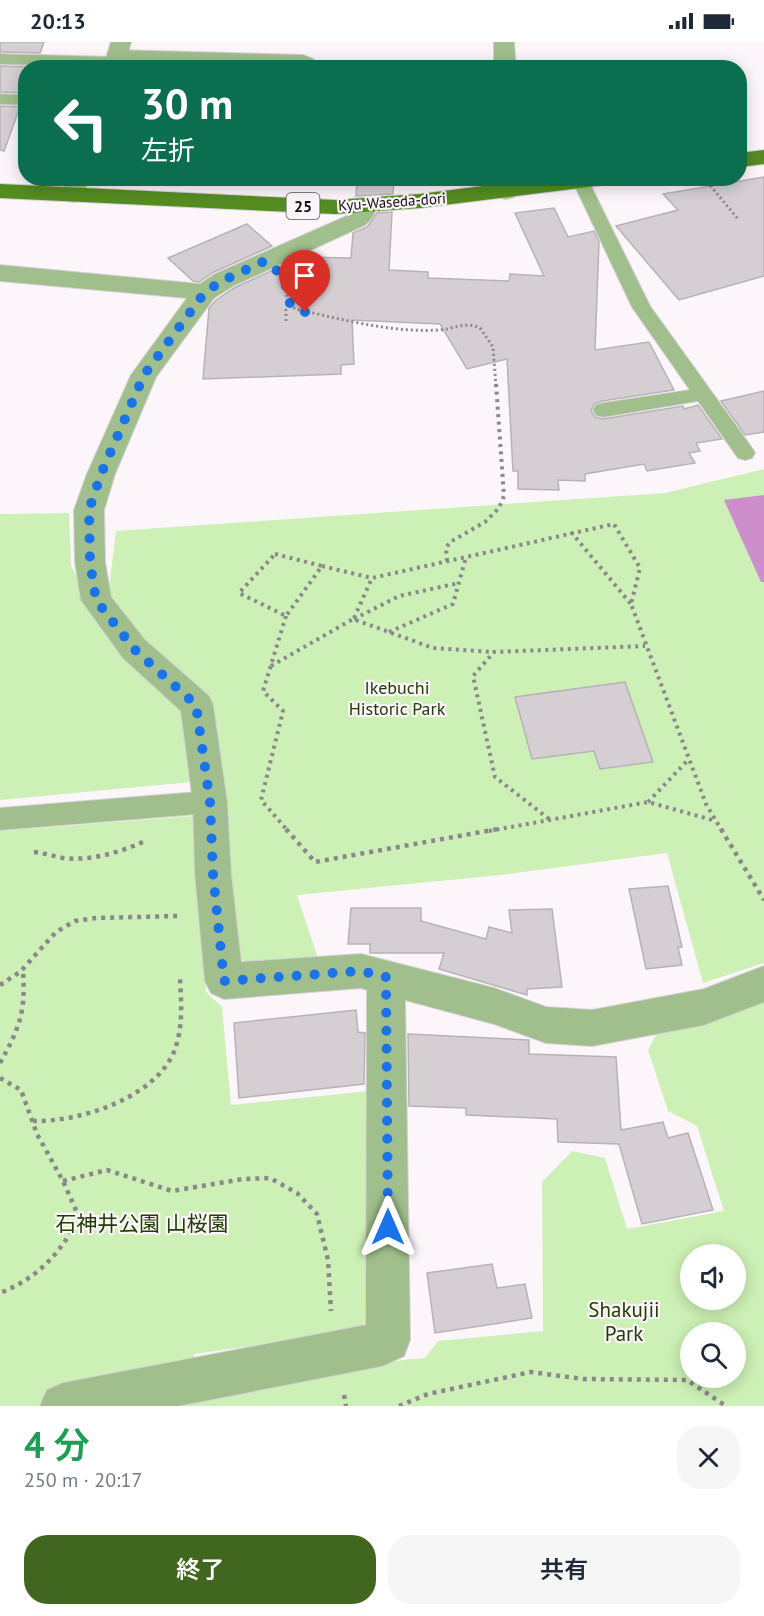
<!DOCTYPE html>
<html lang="ja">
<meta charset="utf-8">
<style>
body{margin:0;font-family:"PT Sans","Noto Sans JP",sans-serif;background:#f6f6f7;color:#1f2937;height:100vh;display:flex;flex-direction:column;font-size:22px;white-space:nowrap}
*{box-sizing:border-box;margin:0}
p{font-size:20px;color:#747a83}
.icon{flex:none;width:33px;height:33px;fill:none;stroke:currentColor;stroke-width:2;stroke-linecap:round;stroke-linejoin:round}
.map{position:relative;height:1364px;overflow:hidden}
.drawer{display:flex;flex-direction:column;background:#fff;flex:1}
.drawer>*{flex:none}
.guide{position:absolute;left:18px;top:18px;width:729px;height:126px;border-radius:24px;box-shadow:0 3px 15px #0003;background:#0b6e4f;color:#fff;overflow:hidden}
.tools{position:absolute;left:680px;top:1202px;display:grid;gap:12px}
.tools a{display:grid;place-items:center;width:66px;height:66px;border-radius:50%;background:#fff;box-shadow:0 3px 15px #0003;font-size:30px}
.pin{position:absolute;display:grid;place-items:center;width:51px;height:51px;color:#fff;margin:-62px -26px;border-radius:50% 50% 50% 0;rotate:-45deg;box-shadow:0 0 6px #0007}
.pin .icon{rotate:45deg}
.me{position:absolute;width:66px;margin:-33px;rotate:0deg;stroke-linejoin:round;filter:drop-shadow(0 0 4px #0008)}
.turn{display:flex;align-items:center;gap:21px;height:126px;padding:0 24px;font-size:27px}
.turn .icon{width:78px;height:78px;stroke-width:2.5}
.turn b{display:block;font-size:42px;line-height:51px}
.round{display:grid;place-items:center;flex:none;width:63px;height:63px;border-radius:24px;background:#f6f6f7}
.overview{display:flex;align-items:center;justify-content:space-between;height:102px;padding:0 24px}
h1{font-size:36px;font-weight:600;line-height:45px;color:#1e9e55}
.cta{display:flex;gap:12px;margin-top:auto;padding:12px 24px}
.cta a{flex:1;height:69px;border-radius:24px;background:#416620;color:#fff;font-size:24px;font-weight:600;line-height:69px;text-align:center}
.cta a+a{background:#f6f6f7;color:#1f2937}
.status{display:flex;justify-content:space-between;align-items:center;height:42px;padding:0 30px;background:#fff;direction:ltr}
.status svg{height:16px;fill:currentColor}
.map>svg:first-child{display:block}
.green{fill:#ccf0b5;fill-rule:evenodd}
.water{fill:#ce8ecc}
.building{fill:#d5cfd4;stroke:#b7b2b7;stroke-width:1.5}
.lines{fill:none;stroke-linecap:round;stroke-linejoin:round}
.lane-casing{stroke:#d6d1d6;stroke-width:2}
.street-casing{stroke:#d6d1d6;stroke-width:2}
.primary-casing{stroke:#d6d1d6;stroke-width:2}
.path-far2{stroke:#8b878b;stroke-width:3;stroke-dasharray:2 3;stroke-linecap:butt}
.path-far1{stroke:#8b878b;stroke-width:4;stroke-dasharray:3 4.5;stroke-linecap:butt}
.path{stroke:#8b878b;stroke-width:4.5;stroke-dasharray:4 5;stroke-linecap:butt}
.lane{fill:#a0bf8c;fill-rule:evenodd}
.street{fill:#a0bf8c;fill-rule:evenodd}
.primary{fill:#558c21;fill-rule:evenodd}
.route{stroke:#1a73e8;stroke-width:10;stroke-dasharray:0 18}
.labels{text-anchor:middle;stroke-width:4.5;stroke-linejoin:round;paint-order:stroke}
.far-street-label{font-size:15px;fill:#110f11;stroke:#fcf6fb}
.shield{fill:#fcf6fb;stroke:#585457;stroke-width:1.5}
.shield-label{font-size:16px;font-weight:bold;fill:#110f11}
.park-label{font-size:18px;fill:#213c05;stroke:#fcf6fb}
.near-park-label{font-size:21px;fill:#213c05;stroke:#fcf6fb}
</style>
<div class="status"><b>20:13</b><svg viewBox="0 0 49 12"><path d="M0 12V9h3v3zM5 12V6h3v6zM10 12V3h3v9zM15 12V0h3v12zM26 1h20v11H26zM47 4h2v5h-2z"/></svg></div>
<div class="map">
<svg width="764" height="1364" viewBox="0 0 764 1364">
<rect width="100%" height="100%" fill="#fcf6fb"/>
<g class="green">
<path d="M764,427v494l-61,20 -36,-130 -167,22 -203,20 22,66 -65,5 -19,-10 -63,-290 -43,-41 -21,-29 8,-65 549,-38z"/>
<path d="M69,471l2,52 21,45 91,97 8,75 -191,18v-286z"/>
<path d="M194,774l12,176 16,15 9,98 139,-14 1,225 -14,15 -163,23 -1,17 121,5 89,-16 22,-2 13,-17 105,-10 -1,-149 30,-31 33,7 22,71 97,-18 -27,-85 -29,-15 -20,-61 14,-26 102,-33v415h-764v-575zM690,1212h45v45h-45zM690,1290h45v45h-45z"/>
</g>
<path class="water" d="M764,453v87h-3l-37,-82z"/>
<g class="building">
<path d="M0,0h44l-4,11 -40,-1z"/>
<path d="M0,24l35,1 -9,1 -1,25 -25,-1z"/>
<path d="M0,64l20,1 -16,44 -4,-1z"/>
<path d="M764,135v99l-85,24 -63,-74 62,-16 -15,-16z"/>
<path d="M357,136h37l-1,16 -37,2z"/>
<path d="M554,166l14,29 26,-6 5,11 -4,108 54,-8 25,48 -72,11 -8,3 -3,7 4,6 8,2 80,-13 1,3 14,-4 24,34 -26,4 4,8 -11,2 6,10 -48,8 -3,-7 -59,10v7l-27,-1 1,10 -41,-1v-18h-5l-6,-112 -40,10 -27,-45 -88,-4 2,44 -13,1v9l-138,5 6,-71 7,-8 18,-12 67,-31 50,1 2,-25 14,-6 10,-14 15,-1 -3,58 39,2v6l81,3 1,-7 34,2 -29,-63z"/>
<path d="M247,182l25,22 -58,26 -15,10 -6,-1 -25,-23z"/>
<path d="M764,349v41l-19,3 -24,-34z"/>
<path d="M625,640l28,80 -53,7 -6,-18 -62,8 -17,-62z"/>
<path d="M668,844l14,61h-4l4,18 -36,4 -17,-80z"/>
<path d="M351,866h70v13l65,18 3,-12 23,6 -3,-23 43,-1 10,78 -35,2v6l-88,-26 5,-16h-74v-9h-22z"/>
<path d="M356,968l2,22 7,1 -1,51 -125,14 -5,-75z"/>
<path d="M408,992l121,6v14l87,3 5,73 42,-8 5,16 20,-5 25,77 -71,14 -23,-80 -61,-2 -1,-23 -91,-4v-7l-57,-2z"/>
<path d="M492,1222l5,24 28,-4 7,34 -97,15 -8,-60z"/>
</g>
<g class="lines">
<g class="lane-casing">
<g id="lane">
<path d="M117,8l186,5 10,4 3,3 -1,6h-16l1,-3 -179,-5 2,2 -3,3 -5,2 -115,-3v-10l111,3 -2,-2 3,-3z"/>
<path d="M0,52l26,1v10l-26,-1z"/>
<path d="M575,136h12l2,4 61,124 102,142 3,5 -3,5 -7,2 -7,-2 -40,-57 -95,16 -7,-2 -3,-5 3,-5 7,-2 87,-13 -58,-83 -59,-125z"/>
<path d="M210,749l9,3 4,8 -4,8 -9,3 -210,17v-22z"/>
</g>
</g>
<g class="street-casing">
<g id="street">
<path d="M111,0h20l-7,26h-21z"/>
<path d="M494,0h20l2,26h-22z"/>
<path d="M66,136h23l-8,22 -8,2 -8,-2 -4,-5z"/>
<path d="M494,136h24v14l-4,5 -8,2 -8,-2 -4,-5z"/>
<path d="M364,157l8,2c7,10 1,16 -7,24l-132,61 -19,12 -58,79 -41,97 -11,36 1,52 6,35 34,43 64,56 4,9 14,97 4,72 10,88 120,-8 133,34 52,19 46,3 112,-21 60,-23v36l-60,23 -112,21 -46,-3 -52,-19 -89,-24 5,340 -6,16 -22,10 -204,40h-138l7,-16 16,-7 303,-58 1,-335 -6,-2 -137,11 -13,-6 -6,-12 -10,-107 -2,-72 -12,-91 -58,-53 -42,-58 -6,-38 -1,-52 13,-36 44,-99 56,-77 -187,-17v-16l200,19 15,-10 134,-59 7,-14z"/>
</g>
</g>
<g class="primary-casing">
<g id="primary">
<path d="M764,108v14l-24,3v-14z"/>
<path d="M544,136h71l-3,5 -8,2 -184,23 -85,6 -335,-16v-14l335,16 85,-6z"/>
</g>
</g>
<g class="path-far2">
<path d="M704,136l34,41"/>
<path d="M285,243l3,17 7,7c47,10 95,24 144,21 15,-1 26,-9 41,-2l13,19 3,39"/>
<path d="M286,279v-11l5,-5"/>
</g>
<g class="path-far1">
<path d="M571,490l60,72"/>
<path d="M275,512l47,12 -36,50 -47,-23z"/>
<path d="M447,519l-1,-13 4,-6 35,-20 14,-14 5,-12 -8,-112"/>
<path d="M322,524l50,12 242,-54 26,44 -9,36 75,200 16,27"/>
<path d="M286,574l-23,75 20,20 -22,89 27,31"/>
<path d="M354,576l18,-40"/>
<path d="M354,577l45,-23 60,-13"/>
<path d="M389,590l64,-28 13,-47"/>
<path d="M271,624l82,-47 80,29 61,4"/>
<path d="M648,760l41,-43"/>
<path d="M549,777l-54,-42 -22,-101 21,-24 151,-6"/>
<path d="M489,789l159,-29 68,19"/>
</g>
<g class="path">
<path d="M286,787l29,33 183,-33"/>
<path d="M721,787l43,71"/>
<path d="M34,810c10,1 19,4 29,6 27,3 55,-5 80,-16"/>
<path d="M0,943l20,-13 36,-40 19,-11 21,-3 82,-2"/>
<path d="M0,1021c19,-34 26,-51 23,-91"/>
<path d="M0,1036l21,12 16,44 26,47 16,36c-18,36 -41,61 -79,76"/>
<path d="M33,1079c46,1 119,-22 140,-67 11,-25 8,-52 7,-78"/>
<path d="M63,1139l44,-11 65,21 71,-12 27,-1 27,15 20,21 11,46 3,51"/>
<path d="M344,1353l2,11"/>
<path d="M399,1364l29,-12 103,-22 52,7 104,1 39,26"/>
</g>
<use href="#lane" class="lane"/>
<use href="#street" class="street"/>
<use href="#primary" class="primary"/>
</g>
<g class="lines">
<path class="route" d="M305,270c-21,-6 -15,-13 -20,-30 -3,-8 -13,-16 -20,-21l-41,19 -19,12 -61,83 -43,99 -12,36 1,52 6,38 38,49 62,56 14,97 3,72 11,107 137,-10 25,6 2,250"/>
</g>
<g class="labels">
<g class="far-street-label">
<text transform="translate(392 160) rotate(-4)" y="5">Kyu-Waseda-dori</text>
</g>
<rect class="shield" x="286.5" y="151" width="33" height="26" rx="4.5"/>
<g class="shield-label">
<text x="303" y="170">25</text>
</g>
<g class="park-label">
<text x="397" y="652">Ikebuchi<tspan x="397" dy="21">Historic Park</tspan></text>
</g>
<g class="near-park-label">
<text x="142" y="1189">石神井公園 山桜園</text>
<text x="624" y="1275">Shakujii<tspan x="624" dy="24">Park</tspan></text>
</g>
</g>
</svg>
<div class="tools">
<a><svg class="icon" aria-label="sound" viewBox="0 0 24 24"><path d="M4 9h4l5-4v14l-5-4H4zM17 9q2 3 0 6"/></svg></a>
<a><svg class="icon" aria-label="search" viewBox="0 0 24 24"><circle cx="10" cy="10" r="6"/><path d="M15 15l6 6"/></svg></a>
</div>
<div class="pin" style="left:305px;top:270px;background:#d93025"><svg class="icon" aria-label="arrive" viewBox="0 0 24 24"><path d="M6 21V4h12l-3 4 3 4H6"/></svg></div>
<svg class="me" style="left:388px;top:1185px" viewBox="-20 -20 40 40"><path d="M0-17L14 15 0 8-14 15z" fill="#1a73e8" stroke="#fff" stroke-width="4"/></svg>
<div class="guide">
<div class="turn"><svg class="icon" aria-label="left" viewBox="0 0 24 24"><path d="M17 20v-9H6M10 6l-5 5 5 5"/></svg><div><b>30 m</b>左折</div></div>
</div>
</div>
<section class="drawer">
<div class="overview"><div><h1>4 分</h1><p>250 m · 20:17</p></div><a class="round"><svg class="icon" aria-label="close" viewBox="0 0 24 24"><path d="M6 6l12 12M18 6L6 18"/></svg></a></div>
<div class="cta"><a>終了</a><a>共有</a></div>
</section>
